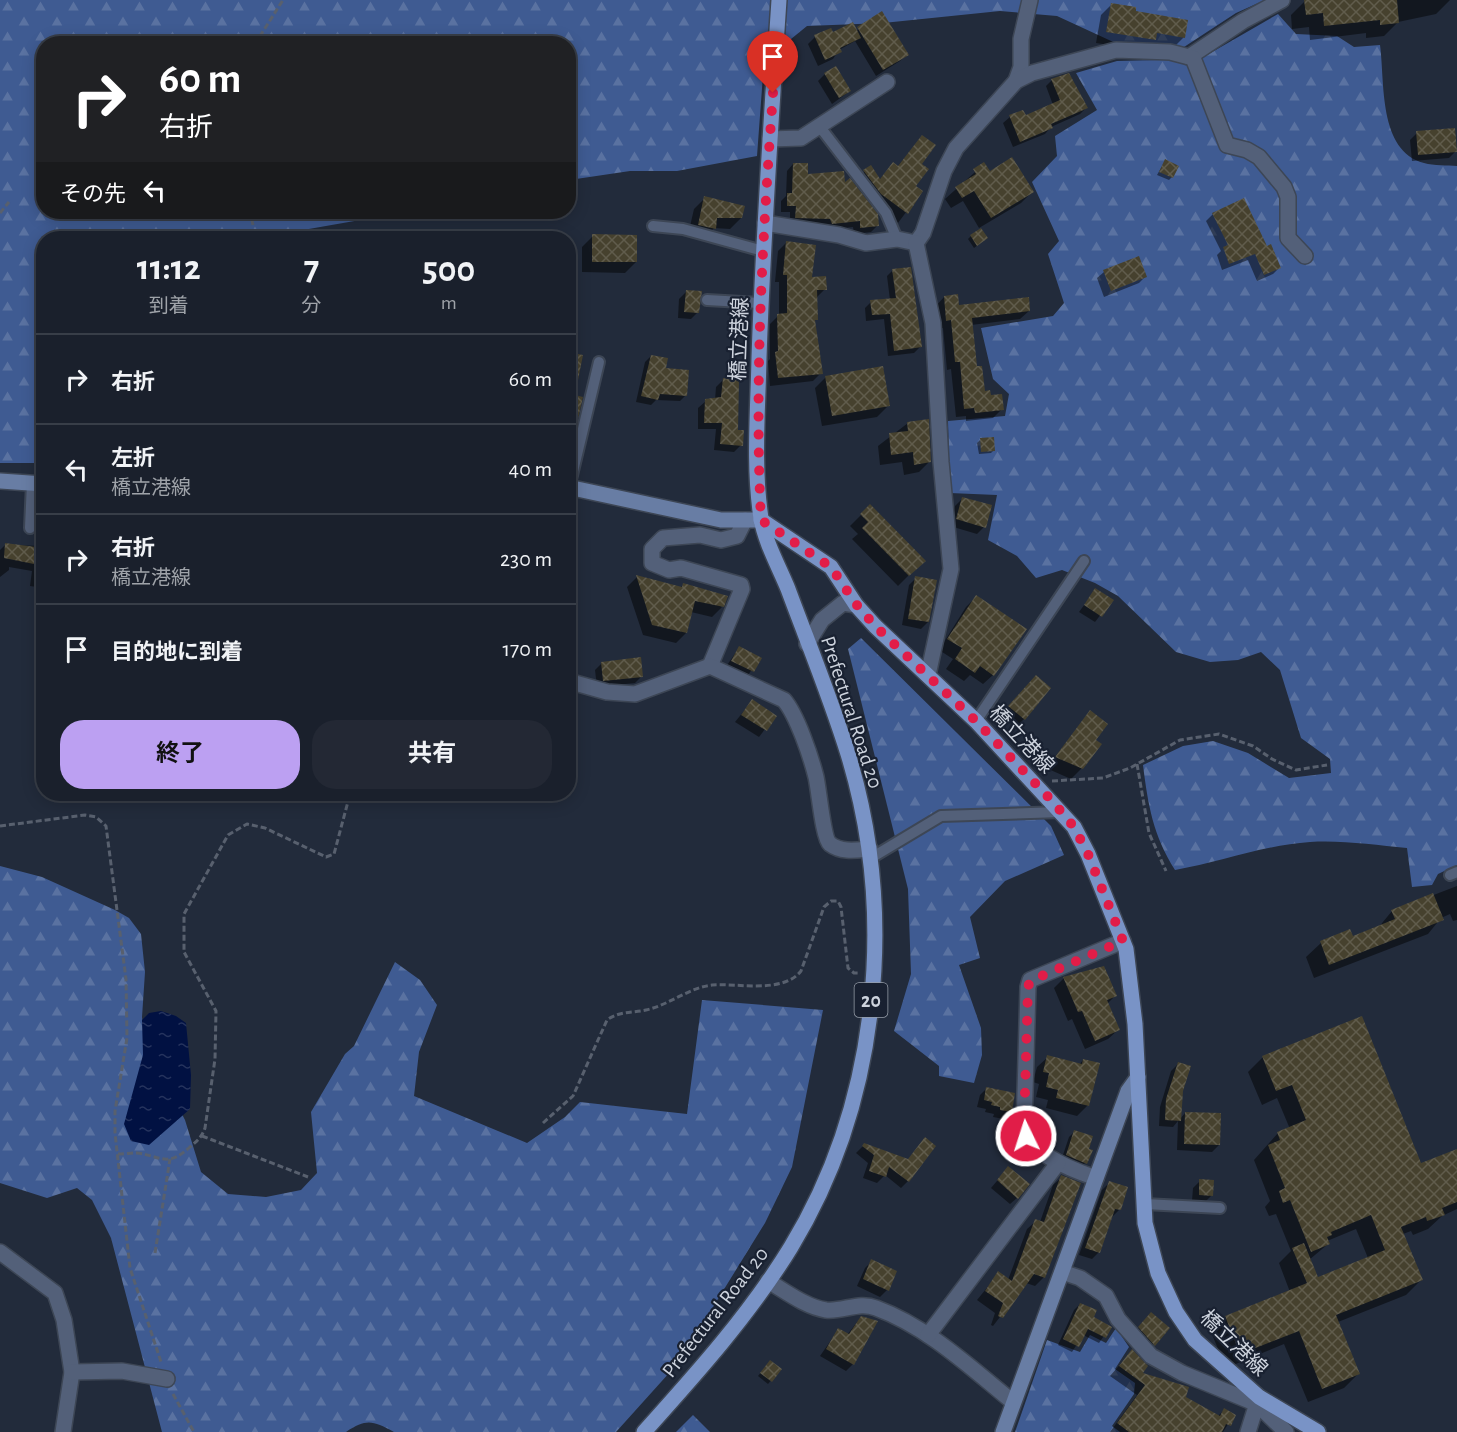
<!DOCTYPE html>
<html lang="ja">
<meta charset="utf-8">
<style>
body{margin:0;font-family:"Alegreya Sans","Noto Sans JP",sans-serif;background:#232834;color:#f1f3f6;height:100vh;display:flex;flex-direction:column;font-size:22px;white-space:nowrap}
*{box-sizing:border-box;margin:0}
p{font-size:20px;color:#9fa3a9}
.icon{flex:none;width:33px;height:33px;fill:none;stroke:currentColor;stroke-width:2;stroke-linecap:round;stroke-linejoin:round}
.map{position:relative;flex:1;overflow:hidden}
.details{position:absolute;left:36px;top:231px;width:540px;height:570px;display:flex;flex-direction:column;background:#1a202c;border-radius:24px;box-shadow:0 3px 15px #0003,0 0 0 2px #383e48}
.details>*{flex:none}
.top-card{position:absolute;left:36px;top:36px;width:540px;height:183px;border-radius:24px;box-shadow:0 3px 15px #0003,0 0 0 2px #383e48;background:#202124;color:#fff;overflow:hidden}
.pin{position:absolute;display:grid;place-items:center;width:51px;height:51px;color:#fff;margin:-62px -26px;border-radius:50% 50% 50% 0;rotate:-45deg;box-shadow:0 0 6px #0007}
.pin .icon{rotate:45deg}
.me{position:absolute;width:66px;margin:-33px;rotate:356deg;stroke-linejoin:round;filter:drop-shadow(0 0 4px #0008)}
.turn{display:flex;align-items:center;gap:21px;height:126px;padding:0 24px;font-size:27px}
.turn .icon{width:78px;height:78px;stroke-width:2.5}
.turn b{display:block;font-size:42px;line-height:51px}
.then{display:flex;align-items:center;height:57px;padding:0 24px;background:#0003;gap:12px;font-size:22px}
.eta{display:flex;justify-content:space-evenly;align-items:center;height:102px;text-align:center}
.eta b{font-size:36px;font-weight:700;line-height:42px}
.action{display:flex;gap:12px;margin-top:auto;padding:12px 24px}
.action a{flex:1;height:69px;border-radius:24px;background:#bca0f2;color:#111;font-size:24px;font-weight:700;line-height:69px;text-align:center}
.action a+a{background:#232834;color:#f1f3f6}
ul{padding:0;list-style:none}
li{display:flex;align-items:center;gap:18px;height:90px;padding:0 24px;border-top:2px solid #383e48}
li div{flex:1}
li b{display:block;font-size:22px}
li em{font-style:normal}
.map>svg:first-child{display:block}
.forest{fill:url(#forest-firs)}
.water{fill:url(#water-ripples)}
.shadow{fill:#0007;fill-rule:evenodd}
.building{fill:url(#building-cross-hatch)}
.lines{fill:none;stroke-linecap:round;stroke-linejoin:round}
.lane-casing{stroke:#3d4655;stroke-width:14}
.street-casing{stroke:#3d4655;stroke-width:18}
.secondary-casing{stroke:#3d4655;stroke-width:18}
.primary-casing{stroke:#3d4655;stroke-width:18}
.path{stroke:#58606e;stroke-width:3;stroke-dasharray:6 3;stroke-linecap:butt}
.lane{stroke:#536079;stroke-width:10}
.street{stroke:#536079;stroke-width:15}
.secondary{stroke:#687da4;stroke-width:15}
.primary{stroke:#7993c6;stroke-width:15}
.route{stroke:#e11d48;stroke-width:10;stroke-dasharray:0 18}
.labels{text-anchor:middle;stroke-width:4.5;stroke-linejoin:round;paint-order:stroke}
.shield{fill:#192131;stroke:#979ea9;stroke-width:1.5}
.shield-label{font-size:20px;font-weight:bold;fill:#cdd3dd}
.street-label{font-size:21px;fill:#cdd3dd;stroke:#192131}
</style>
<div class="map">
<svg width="1457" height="1432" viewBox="0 0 1457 1432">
<defs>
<pattern id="forest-firs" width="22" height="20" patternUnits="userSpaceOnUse" patternTransform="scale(1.5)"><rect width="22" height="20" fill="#3f5b92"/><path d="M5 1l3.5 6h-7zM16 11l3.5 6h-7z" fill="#5a72a1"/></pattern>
<pattern id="water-ripples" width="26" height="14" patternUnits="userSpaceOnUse" patternTransform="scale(1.5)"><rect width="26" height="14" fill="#011142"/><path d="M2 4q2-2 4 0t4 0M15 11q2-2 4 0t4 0" fill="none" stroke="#25335d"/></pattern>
<pattern id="building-cross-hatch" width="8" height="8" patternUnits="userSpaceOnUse" patternTransform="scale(1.5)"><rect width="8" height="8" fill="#46412e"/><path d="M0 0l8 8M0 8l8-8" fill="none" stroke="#605c4c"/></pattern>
</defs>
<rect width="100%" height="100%" fill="#222b3b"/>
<g class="forest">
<path d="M0,0h1265l-29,13 -52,34 -62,-1 -65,-30 -57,-5 -117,12 -76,3 -43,35 -7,95 -80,15h-47l-54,8 -7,-1 -1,-134h-524v168h342l-3,4 -80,14 -5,8h-254l-1,225h-43z"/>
<path d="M1278,14l18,20 41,2 17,11 26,-2c5,37 -2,106 44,118 10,3 23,2 33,3v699l-19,9 -6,11 -20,2 -5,-39c-32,-3 -65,-8 -97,-6 -46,3 -90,20 -135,28 -22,-35 -27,-65 -32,-105l40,-19 30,-5 35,12 41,25 42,-5 -1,-14 -29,-21 -21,-68 -19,-18 -23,8 -28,2 -34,-10 -58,-56 -23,-13 -33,-13 -26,8 -19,-22 -29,-16 9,-45 -47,-2 -2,-72 57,-5 4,-22 -16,-15 -12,-51 72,-12 11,-13 -16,-49 11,-13 -27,-59 25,-26 -2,-20 42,-26 -21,-37 41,-12 83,-2z"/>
<path d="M861,638l190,188 13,29 -59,26 -35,36 10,41 -21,7 22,63 1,27 -8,28 -35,-7v-10l-45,-35 17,-57 -3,-85 -60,-240z"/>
<path d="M0,866l42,11 73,33 14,8 12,16 4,38 -3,45 3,26 40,77 16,52 27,22 38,3 35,-7 16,-17 -6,-61 34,-58 9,-8 41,-84 25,18 17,25 -18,47 -5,44 113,47 38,-26 15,-15 107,12 15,-114 121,10 -31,157 -27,56 -86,139 -63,70h-222c-21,-11 -27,-14 -48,0h-184l-51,-194 -19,-38 -15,-12 -30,10 -47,-15z"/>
<path d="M1116,1328l13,19 -14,22 20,14 -1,11 -22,32 8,6h-105l32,-92 33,12 10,-17 16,8z"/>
<path d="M693,1415l17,17h-34z"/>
</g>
<path class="water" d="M161,1011l15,5 10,7 5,52 -1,34 -41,36 -18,-4 -7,-17 19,-69 -1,-35 7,-7z"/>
<g class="shadow">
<path d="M1450,0l-14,14 -38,8 -14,14 -18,2v-5l-56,7 -1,-13 -17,2 -1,-14 14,-14 5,-1z"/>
<path d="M1112,4l22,8 50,25 -11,11 -30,2 -47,-7 5,-28z"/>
<path d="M882,13l25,41 -7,7 -24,15 -21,-35 -16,9 -6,9 -15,7 -10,-22 7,-7 41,-6z"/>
<path d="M825,74l25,17 -18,13 -14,-23z"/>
<path d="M1052,80l34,28 -6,6 -29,13 -6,7 -32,13 -10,-24 7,-6h15l28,-12 -7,-19z"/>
<path d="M1417,133l39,18 -7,7 -37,3 -2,-21z"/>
<path d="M922,137l-8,49 7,6 -23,31 -26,-20 -18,-22 16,-14 9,13 14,-16 4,3z"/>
<path d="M1165,161l7,16 -3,3 -12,-5z"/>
<path d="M793,164l13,12 38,8 33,42 -6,6 -17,2 -1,-7 -27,3 -2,-5 -34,-1v-12h-9v-11l5,-5 1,-25z"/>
<path d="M984,164l5,9 43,19 -11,11 -42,25 -16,-27 -12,7 -6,-9z"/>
<path d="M705,198l36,20 -11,11 -16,-1 -10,11 -16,-4 6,-26z"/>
<path d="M1213,214l54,34 13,19 -7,7 -16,7 -9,-21 -26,10 -5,-15 4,-4 -15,-30z"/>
<path d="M593,236l43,26 -11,11 -43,-1v-25z"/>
<path d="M971,236l12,5 -9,7 -6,-9z"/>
<path d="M786,243l24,35 15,11 -9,9v21l-2,3 7,51 -8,8 -43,5 -2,-25 2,-2v-35l9,-9v-33h-4l3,-31z"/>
<path d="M1139,258l7,18 -7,7 -35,14 -7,-19 7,-6z"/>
<path d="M893,270l27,77 -6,6 -26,3 -4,-37 -18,2 -1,-13 6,-6 19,-2 -3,-24z"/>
<path d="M686,292l12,20 -7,7 -13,-1 1,-19z"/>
<path d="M944,297l14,9 71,5 -9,8 -49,6 5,43 7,25 19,16 -9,9 -27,3v-5l-10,1 -5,-48 -4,1 -4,-42 -5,1 -2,-23z"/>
<path d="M568,354l5,42 8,2 -13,53z"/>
<path d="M651,356l35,39 -6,6 -24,-1 -5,5 -15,-3 9,-40z"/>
<path d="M826,377l62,29 -11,11 -55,9 -7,-38z"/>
<path d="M723,380l18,65 -7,7 -20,-2 2,-21h-18v-21l8,-7 9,-1 1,-13z"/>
<path d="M908,423l22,38 -11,11 -15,3 -2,-13 -22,3 -2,-19z"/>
<path d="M980,440l14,10 -3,3 -12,1 -2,-11z"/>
<path d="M962,499l22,28 -7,7 -27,-8 5,-20z"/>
<path d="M870,506l53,55 -25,25 -46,-47 6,-5 -8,-8z"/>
<path d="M5,545l39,1v42l-14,-2 2,-15 -23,-4v3l-9,7v-27z"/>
<path d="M637,577l43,11 3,-3 39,22 -10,10 -21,-5 -5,21 -10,10 -33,-8 -16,-48z"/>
<path d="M916,578l12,44 -7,7 -19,-4 7,-40z"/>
<path d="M1096,589l16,11 -17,22 -16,-10z"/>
<path d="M976,597l17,78 -10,9 -13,-9 -6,6 -18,-12 7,-10 -14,-9 27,-43z"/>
<path d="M739,648l21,10 -14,20 -21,-10z"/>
<path d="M602,663l40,13 -7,7 -38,4 -2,-17z"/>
<path d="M1030,684l-6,35 -6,6 -15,-12z"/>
<path d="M752,701l23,15 -16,21 -24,-15z"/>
<path d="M1091,712l3,28 -12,28 -11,11 -25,-11z"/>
<path d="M1457,886v34l-4,1 -3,-7 -9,4 -13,16 -114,44 -8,-21 15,-14 28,-12 3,7 26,-10 14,-17z"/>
<path d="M1064,978l51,18 -8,8 11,26 -10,9 -23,10 -13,-30 -4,2 -14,-33z"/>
<path d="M1048,1057l31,8 4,-5 5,45 -11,11 -31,-8 2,-8 -12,-3 3,-13 -6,-2 4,-15z"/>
<path d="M1263,1057l157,108 37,-15v59l-15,7 -14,13 -15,6 -2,-4 -8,3 18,46 -15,15 -68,27 21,51 -15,15 -36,14 -24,-58 -58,24 -15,-36 15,-15 64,-25 -11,-29 12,-12 -15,-37 -7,2 -4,-9 5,-6 -16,-41 24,-27 12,-4 -13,-31 -15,7 -14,-33zM1356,1229l12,29 -51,20 -8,-18 19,-16 -1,-3z"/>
<path d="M1178,1064l3,27 -1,28 5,-6 34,32 -7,7 -35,-2 1,-29 -5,6 -14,-1 1,-19 11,-36z"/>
<path d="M987,1088l24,24 -7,7 -11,-2 1,-3 -9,-2 1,-3 -9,-2 3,-12z"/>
<path d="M1074,1132l13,18 -1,12 -6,6 -19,-7 8,-24z"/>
<path d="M925,1139l-17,42 -7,7 -16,-13 -8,8 -14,-5 5,-15 -12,-10 8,-8 43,16z"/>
<path d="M1002,1175l15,23 -7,6 -19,-16z"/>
<path d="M1062,1177l-18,100 -9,9 -9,-3 -33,43 -2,-1 4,-12 -18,-13 22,-27 9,7 19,-51 9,-8 4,1 13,-37z"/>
<path d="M1200,1181l12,14 -7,7 -13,-1 1,-13z"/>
<path d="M1109,1183l10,27 -7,7 -13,35 -7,7 -13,-4 23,-65z"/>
<path d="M872,1261l15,29 -7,7 -23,-11 8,-18z"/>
<path d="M1080,1304l12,13 18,10 -11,16 -16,-8 -11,17 -14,-7 16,-35z"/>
<path d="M861,1317l-8,47 -7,7 -26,-15 18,-26 9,5z"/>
<path d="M1144,1321l24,7 -21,23 -15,-16z"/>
<path d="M1132,1351l9,23 26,58h-57l27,-37 -27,-19z"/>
<path d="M767,1365l13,5 -12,14 -10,-8z"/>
<path d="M1224,1410l10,5 -11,17h-37l32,-16z"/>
</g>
<g class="building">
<path d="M1304,0h93l2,23 -19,2v-5l-56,6 -1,-13 -17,2z"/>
<path d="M1111,3l25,4v4l52,9 -3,18 -28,-5 -1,7 -50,-8z"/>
<path d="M882,11l27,44 -26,15 -26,-43z"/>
<path d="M853,22l8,16 -21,10 2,4 -17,8 -11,-25 17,-7 2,4z"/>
<path d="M836,66l15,25 -12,7 -15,-25z"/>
<path d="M1069,73l19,35 -37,16 2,4 -33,14 -11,-27 14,-5 3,5 34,-15 -9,-21z"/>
<path d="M1455,128l2,24 -39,3 -2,-24z"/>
<path d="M922,135l14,10 -14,19 7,5 -13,17 7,5 -15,23 -27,-20 -18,-24 8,-5 9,14 13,-17 5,4z"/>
<path d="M1012,157l22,35 -43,26 -17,-27 -12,7 -7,-11 21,-13 -3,-5 11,-7 6,9z"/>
<path d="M1165,159l14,7 -6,12 -14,-6z"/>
<path d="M793,163h15v11l36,-3 1,11 5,-4 28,36 1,12 -19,2v-7l-28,3 -2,-5 -35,-1 1,-12h-9v-13h5z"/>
<path d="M704,196l41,10 -3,12h-25l-1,11 -18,-4z"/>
<path d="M1244,198l23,48 4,-2 10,24 -17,7 -9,-21 -26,10 -6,-17 5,-2 -16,-32z"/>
<path d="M981,228l7,10 -11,8 -7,-11z"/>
<path d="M592,234l45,1v27h-45z"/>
<path d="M786,241l30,4 -4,32 14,-1 1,14h-10l1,30h-3l8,54 -45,4 -3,-26 3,-1 -1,-37 10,-1v-38h-4z"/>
<path d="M1139,256l8,21 -36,14 -8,-21z"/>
<path d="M911,267l11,80 -28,4 -4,-37 -18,1 -2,-15 26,-2 -4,-29z"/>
<path d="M686,290l16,1 -3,22 -15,-1z"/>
<path d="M958,294l1,11 70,-8 1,14 -58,7 5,48h5l3,25 5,-1 1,5 11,-1 2,16 -29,3 -1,-5 -10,1 -4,-47h-5l-4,-42 -5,1 -2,-25z"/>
<path d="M568,352l15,3 -8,40 8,2 -12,52z"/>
<path d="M651,355l17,3 -2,10 23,2 -2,26 -27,-2 -2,6 -17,-4z"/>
<path d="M883,366l7,40 -58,10 -7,-40z"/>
<path d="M723,378l16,2 -1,50h6l-1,16 -23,-2 2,-21h-18l1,-24 16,-2z"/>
<path d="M929,419l2,43 -17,3 -1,-13 -22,3 -2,-22 19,-2 -1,-9z"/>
<path d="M994,437l1,14 -14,1 -1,-14z"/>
<path d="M962,497l30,8 -6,23 -30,-9z"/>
<path d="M870,504l56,57 -17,15 -47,-48 6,-6 -8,-8z"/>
<path d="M5,543l39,5v18l-40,-8z"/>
<path d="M636,575l46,12 1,-4 45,13 -4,11 -29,-6 -8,32 -35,-8z"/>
<path d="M915,576l22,4 -8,42 -21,-3z"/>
<path d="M1095,588l19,12 -12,17 -18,-12z"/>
<path d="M976,595l51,34 -33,47 -14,-10 -5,7 -20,-14 7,-11 -15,-9z"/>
<path d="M739,646l23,12 -8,14 -23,-11z"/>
<path d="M641,657l2,20 -40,4 -2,-19z"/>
<path d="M1036,675l15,13 -26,32 -17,-14z"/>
<path d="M752,699l25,17 -10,15 -26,-16z"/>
<path d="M1090,710l18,14 -12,16 6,4 -19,25 -28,-12z"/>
<path d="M1433,893l11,27 -115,45 -9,-24 30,-12 3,7 42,-17 -4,-9z"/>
<path d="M1104,966l13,30 -10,4 13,30 -25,11 -13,-30 -4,1 -15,-35z"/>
<path d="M1362,1016l59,147 36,-14v53l-15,6 3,7 -18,6 -1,-4 -25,10 22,53 -87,35 24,59 -38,15 -23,-58 -59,23 -15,-38 82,-33 -15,-35 12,-5 14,34 67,-27 -14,-35 -40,17 1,3 -5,2 3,7 -19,8 -21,-52 -7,3 -4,-12 6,-3 -17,-43 12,-5 -3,-8 29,-12 -14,-35 -16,6 -14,-35z"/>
<path d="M1047,1055l35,9 1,-5 17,4 -11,43 -33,-8 2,-8 -12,-3 3,-14 -6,-1z"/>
<path d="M1178,1062l13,4 -8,25 -2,30 -16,-1 1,-21z"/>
<path d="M986,1087l29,6 -3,19 -12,-2v-3l-9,-2 1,-3 -8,-2z"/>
<path d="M1185,1112l36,1 -1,32 -36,-1z"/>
<path d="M1074,1130l19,6 -4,13 4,1 -6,14 -21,-9z"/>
<path d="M925,1137l11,9 -27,36 -20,-15 -3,10 -17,-6 5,-16 -12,-9 2,-3 44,16z"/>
<path d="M1008,1166l22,18 -12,15 -21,-19z"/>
<path d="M1061,1175l20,8 -36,95 -11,-4 -31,44 -5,-2 5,-13 -18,-12 13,-20 14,10 23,-62 9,3z"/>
<path d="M1199,1179l15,1 -1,16 -14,-1z"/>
<path d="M1109,1181l19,6 -7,23 -6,-1 -15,44 -15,-5z"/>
<path d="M871,1259l26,12 -8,20 -26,-12z"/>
<path d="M1080,1303l17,7 -3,7 18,10 -6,11 -18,-9 -9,18 -16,-8z"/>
<path d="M1151,1312l19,16 -15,18 -17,-19z"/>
<path d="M861,1316l17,5 -24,44 -28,-16 12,-21 11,6z"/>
<path d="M1132,1349l16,17 -5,7 46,14 -3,10 34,19 4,-8 12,7 -5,11 -5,-2 -4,8h-93l-12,-9 28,-38 -26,-19z"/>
<path d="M770,1360l12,9 -10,13 -12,-9z"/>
</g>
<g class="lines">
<g class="lane-casing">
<g id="lane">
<path d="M820,127l66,86 11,26"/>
<path d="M653,226l30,3 80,22"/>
<path d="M707,300l53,3"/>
<path d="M569,488l30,-126"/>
<path d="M30,528l2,-45"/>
<path d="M976,721l108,-160"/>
<path d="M871,858l70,-42 120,-4"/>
<path d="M1450,875l7,-3"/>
<path d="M1145,1204l75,4"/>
</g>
</g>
<g class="street-casing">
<g id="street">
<path d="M1189,57l54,-36 39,-21"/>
<path d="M1016,81l5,-14v-28l9,-39"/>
<path d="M770,139l31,-1 86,-56"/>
<path d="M765,223l74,12 27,8 31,-4 19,4"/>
<path d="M256,238h1"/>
<path d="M916,243l7,-10 21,-62 12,-23 60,-67 16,-8 84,-23 54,2 23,6 34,87 20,5 12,7 25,30 4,10v41l17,18"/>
<path d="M916,243l17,80 8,139 10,107 -23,106"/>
<path d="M807,644l15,-24 21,-17 13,2"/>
<path d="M710,666l32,-77 -1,-4 -60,-17 -12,2 -17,-7v-14l11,-11 37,-3 21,5 16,-4 8,-16"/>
<path d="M568,681l39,11 28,2 75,-28 74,34c13,15 27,57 32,77 3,13 7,61 14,67 12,9 27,6 40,5"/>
<path d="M1096,1178c-24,-8 -64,-23 -72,-50l4,-141 2,-7 93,-39"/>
<path d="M0,1252l55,41 9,27 8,52 -9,60"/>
<path d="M1062,1272l18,6 26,18 12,23 33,37 31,17 75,31 29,28"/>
<path d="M768,1281c17,10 38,26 58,29 17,2 33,-9 50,-2 52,19 95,60 137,94"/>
<path d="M928,1335l130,-172"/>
<path d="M72,1372l50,-1 45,8"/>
<path d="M1248,1432l11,-35"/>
</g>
</g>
<g class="secondary-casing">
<g id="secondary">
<path d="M0,481l44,3"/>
<path d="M568,487l153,33h40"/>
<path d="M1003,1432l125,-341 10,-14"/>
</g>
</g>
<g class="primary-casing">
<g id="primary">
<path d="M761,520l70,47 25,38 19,21 101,95 98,106 14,27 38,95 9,75 10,199 13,50 18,39 19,28 64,57 59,35"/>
<path d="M644,1432c53,-59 106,-118 147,-185 88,-145 106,-332 57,-493 -17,-55 -40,-111 -60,-165 -9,-22 -23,-47 -27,-71 -8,-52 -3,-108 -2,-160 4,-120 12,-239 20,-358"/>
</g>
</g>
<g class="path">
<path d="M255,44l28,-44"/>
<path d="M250,212l3,13"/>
<path d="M0,213l9,-11"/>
<path d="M1137,764l12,69 17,38"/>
<path d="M1052,781l51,-3 27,-10 50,-28 39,-6 34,12 19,13 24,11 31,-5"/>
<path d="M0,826l85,-11 11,2 10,9 20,153 1,59 -12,73v22l15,135 31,94"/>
<path d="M543,1123l30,-27 34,-76c12,-9 25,-7 39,-10 23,-5 42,-22 66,-25 26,-2 71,9 89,-14l23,-64 7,-6h7l3,6 7,61 6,5h5"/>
<path d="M202,1136l106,41"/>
<path d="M118,1154c6,0 13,-1 19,-1 24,3 30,15 53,-6 7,-6 12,-10 15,-19l10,-69 1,-48 -32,-59v-38l44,-79 19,-11 18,4 61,29 8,-3 16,-60"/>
<path d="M155,1253l15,-94"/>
<path d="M173,1394l21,38"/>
</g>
<use href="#lane" class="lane"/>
<use href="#street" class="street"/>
<use href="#secondary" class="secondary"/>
<use href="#primary" class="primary"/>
</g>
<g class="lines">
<path class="route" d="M773,93c-10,142 -19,285 -12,427l70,47 25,37 19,22 101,95 77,81 21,25 14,27 35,87 -93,40 -2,6 -4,141 2,8"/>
</g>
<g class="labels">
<rect class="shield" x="854.5" y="983" width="33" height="34" rx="4.5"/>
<g class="shield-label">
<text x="871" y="1007">20</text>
</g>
<g class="street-label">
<text transform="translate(739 339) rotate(-88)" y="7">橋立港線</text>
<text transform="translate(852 712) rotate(72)" y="7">Prefectural Road 20</text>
<text transform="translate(1022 739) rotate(47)" y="7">橋立港線</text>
<text transform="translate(715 1312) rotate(-52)" y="7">Prefectural Road 20</text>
<text transform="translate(1234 1343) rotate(44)" y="7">橋立港線</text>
</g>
</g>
</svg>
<div class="pin" style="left:773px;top:93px;background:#d93025"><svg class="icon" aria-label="arrive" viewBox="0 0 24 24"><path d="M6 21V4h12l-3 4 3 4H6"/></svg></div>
<svg class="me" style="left:1026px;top:1136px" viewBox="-20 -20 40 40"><circle r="17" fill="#e11d48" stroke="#fff" stroke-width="3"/><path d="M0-11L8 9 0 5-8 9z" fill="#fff"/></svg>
<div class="top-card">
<div class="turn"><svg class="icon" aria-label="right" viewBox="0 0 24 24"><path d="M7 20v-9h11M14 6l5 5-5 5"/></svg><div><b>60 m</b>右折</div></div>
<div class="then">その先<svg class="icon" aria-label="left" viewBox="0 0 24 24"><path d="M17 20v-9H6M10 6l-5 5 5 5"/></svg></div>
</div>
<section class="details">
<div class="eta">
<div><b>11:12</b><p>到着</p></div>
<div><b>7</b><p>分</p></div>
<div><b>500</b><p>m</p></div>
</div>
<ul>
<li><svg class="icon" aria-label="right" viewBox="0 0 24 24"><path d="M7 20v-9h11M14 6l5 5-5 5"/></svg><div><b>右折</b></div><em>60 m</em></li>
<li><svg class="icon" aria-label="left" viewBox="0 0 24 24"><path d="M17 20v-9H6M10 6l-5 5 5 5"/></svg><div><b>左折</b><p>橋立港線</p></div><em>40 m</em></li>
<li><svg class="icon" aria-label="right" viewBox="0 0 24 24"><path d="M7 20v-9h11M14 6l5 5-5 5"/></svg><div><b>右折</b><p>橋立港線</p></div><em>230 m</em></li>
<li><svg class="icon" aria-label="arrive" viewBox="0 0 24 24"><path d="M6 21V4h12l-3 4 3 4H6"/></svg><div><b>目的地に到着</b></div><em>170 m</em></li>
</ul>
<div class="action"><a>終了</a><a>共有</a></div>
</section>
</div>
